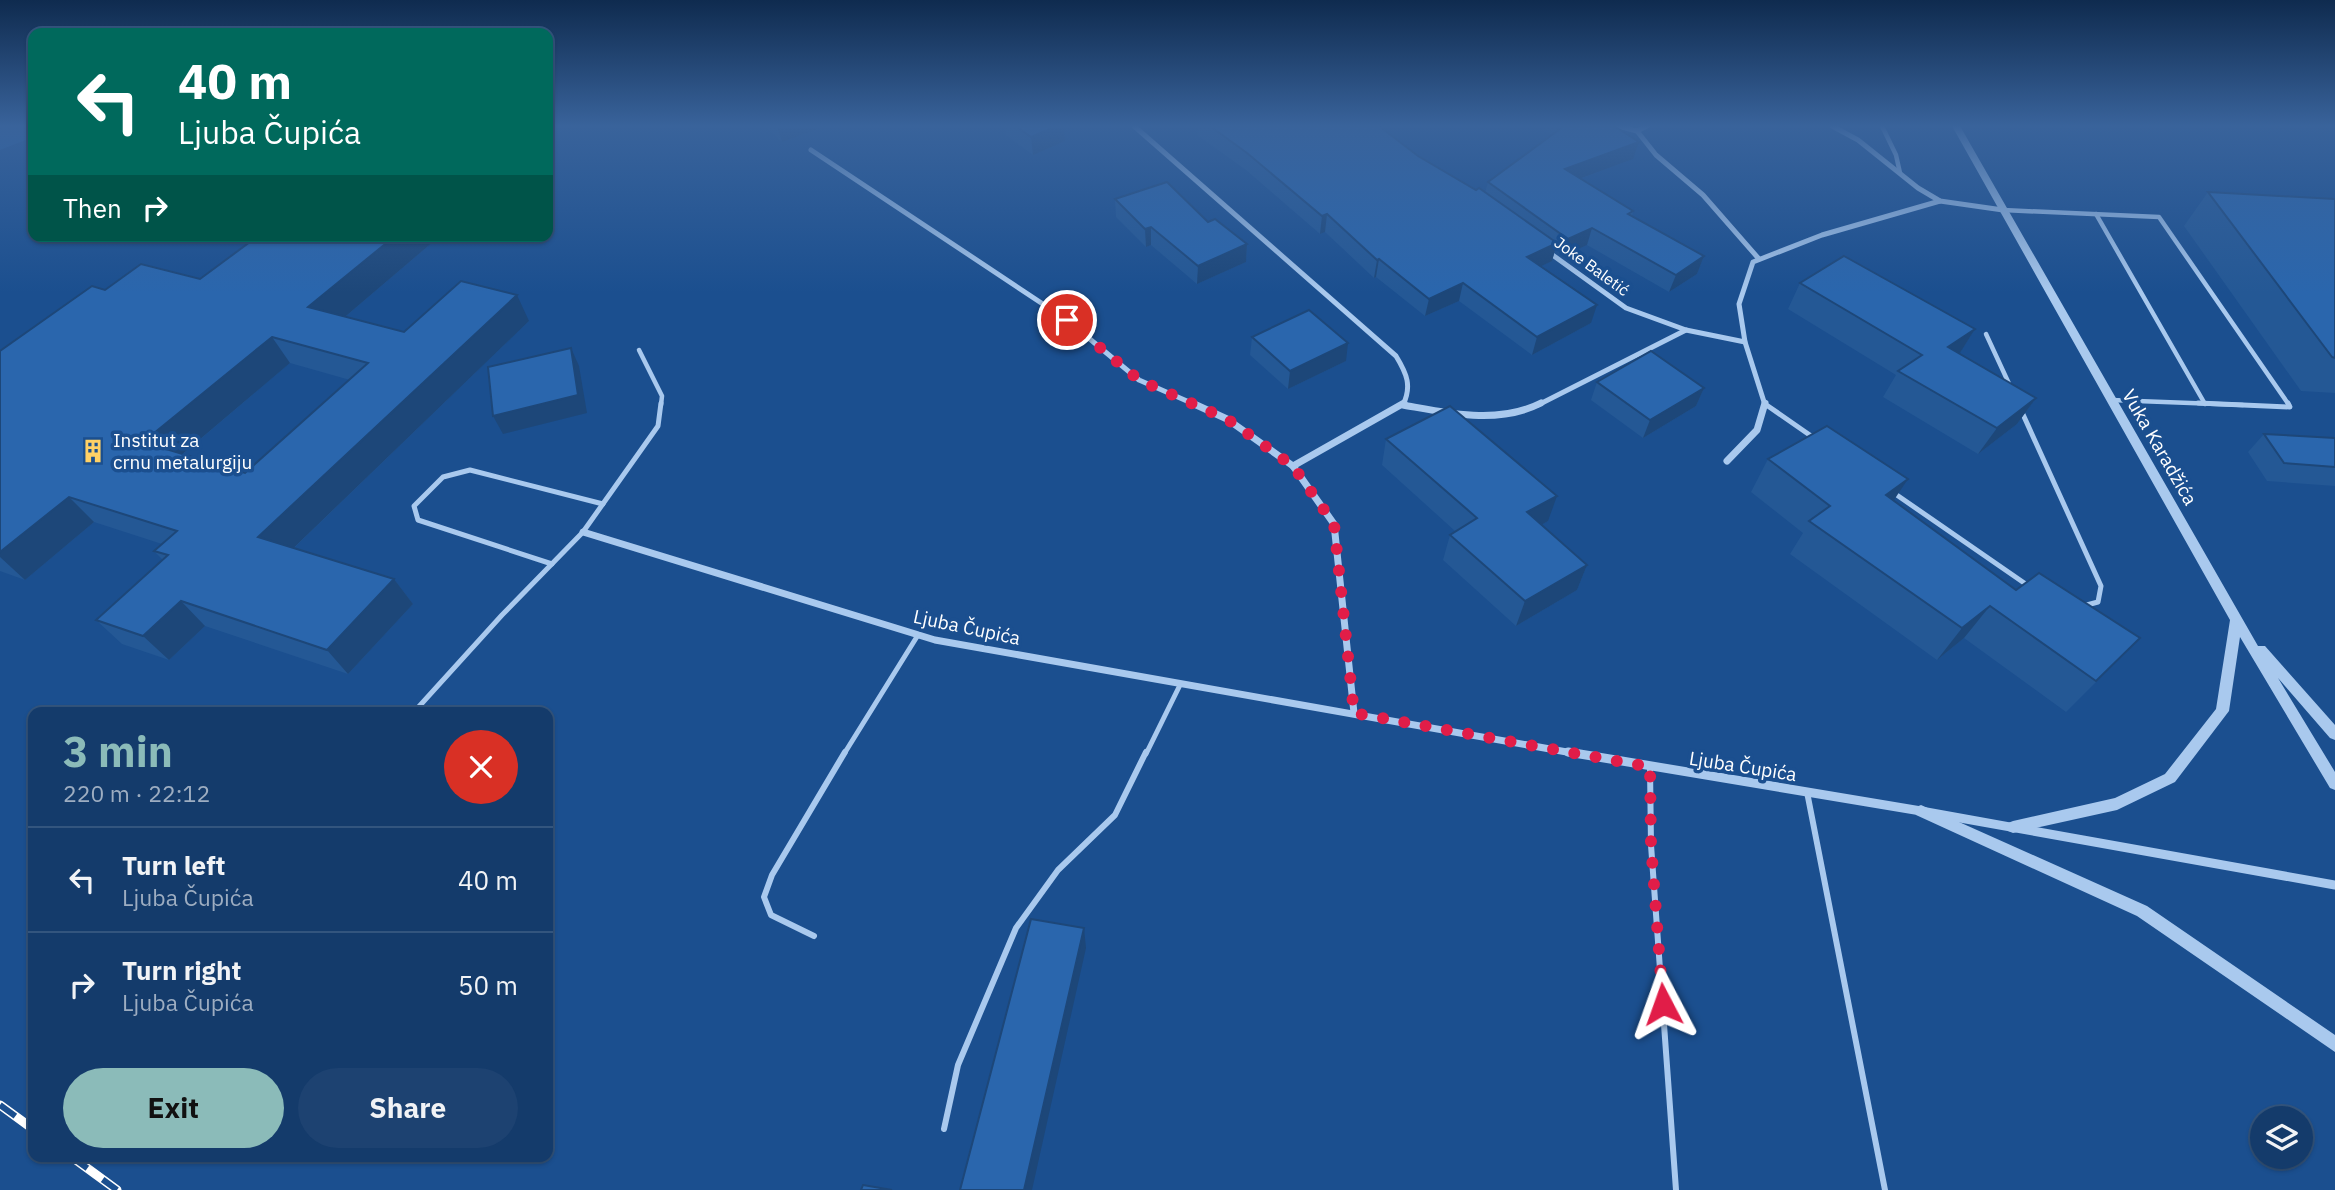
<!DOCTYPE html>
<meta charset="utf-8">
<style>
body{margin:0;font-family:"IBM Plex Sans",sans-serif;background:#1d4271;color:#f1f3f6;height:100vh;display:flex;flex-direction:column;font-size:26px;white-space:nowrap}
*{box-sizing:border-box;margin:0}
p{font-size:23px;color:#9dadc1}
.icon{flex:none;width:38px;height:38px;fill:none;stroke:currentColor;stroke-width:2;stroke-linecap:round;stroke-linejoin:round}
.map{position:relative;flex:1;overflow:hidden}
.drawer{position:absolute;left:28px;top:707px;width:525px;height:455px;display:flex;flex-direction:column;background:#143b6b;border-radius:14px;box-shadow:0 2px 5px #0004,0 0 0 2px #33557e}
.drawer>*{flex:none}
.banner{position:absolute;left:28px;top:28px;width:525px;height:214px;border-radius:14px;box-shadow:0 2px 5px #0004,0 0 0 2px #33557e;background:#00695c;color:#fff;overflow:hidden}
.tools{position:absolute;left:2250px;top:1106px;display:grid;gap:14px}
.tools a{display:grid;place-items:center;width:63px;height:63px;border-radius:50%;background:#143b6b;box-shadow:0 2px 5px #0004,0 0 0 2px #33557e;font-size:35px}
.pin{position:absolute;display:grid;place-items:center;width:60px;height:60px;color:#fff;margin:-30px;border:4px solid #fff;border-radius:50%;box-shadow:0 2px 7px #0007}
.me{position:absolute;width:77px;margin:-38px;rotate:356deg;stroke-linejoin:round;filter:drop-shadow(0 0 5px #0008)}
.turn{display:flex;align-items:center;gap:24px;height:147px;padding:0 35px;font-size:32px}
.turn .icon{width:91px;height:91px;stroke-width:2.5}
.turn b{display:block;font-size:49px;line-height:60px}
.then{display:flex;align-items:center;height:66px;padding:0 35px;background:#0003;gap:14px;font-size:26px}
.round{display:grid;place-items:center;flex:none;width:74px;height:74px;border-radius:37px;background:#1d4271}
.summary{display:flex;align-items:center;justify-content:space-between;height:119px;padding:0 35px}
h1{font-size:42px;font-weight:800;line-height:52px;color:#8bbbb9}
.cta{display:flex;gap:14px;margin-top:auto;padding:14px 35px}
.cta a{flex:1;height:80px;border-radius:42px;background:#8bbbb9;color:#111;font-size:28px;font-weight:800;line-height:80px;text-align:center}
.cta a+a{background:#1d4271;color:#f1f3f6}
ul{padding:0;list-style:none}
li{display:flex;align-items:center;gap:21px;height:105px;padding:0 35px;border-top:2px solid #33557e}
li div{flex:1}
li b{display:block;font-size:26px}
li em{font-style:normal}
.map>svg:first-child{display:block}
.green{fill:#2461a8}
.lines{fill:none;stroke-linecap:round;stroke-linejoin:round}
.service-far2{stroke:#a9c9ee;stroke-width:4.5}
.service-far1{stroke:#a9c9ee;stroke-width:5}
.service{stroke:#a9c9ee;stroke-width:6}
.minor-far2{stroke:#a9c9ee;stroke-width:5}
.minor-far1{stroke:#a9c9ee;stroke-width:7}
.minor{stroke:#a9c9ee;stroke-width:9}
.tertiary{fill:#a9c9ee;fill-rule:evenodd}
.rail-casing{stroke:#fff;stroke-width:9}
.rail{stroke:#1b4f8f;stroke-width:6;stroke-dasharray:19;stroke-linecap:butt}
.wall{fill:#245895;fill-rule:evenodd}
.shaded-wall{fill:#1d4779}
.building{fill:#2a66ad;stroke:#1d4779;stroke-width:2;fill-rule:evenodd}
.route{stroke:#e11d48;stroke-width:12;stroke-dasharray:0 21.6}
.labels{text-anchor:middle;stroke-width:7;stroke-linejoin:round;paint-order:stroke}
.far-street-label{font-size:16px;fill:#fff;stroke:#1b4f8f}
.poi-label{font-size:19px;fill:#fff;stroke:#1b4f8f;text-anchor:start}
.street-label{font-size:19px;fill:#fff;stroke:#1b4f8f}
</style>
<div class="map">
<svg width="2335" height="1190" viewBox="0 0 2335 1190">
<rect width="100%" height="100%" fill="#1b4f8f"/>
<path class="green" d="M0,126h33v11l-33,13z"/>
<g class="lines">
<g class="service-far2">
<path d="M1882,126l14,29 4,18"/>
<path d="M2003,210l156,7 130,188"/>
<path d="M2096,214l109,190"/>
<path d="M1986,334l25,54"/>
<path d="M639,350l23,46 -1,9"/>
<path d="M2111,400l132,5"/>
</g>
<g class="service-far1">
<path d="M2198,403l92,4 -2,-4"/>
<path d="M1765,404l49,34"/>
<path d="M2021,410l80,176 -3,16 -15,4"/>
<path d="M1891,491l139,96"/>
<path d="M552,564l-134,-44 -4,-14 29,-29 27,-7 133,34"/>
<path d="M414,712l88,-97 81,-83 75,-106 3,-23"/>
<path d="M844,754l74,-119"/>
<path d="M1146,754l34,-69"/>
</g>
<g class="service">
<path d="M1650,767l1,78 25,345"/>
<path d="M1807,792l78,398"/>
<path d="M814,936l-43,-21 -7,-18 8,-22 73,-123"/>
<path d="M944,1129l14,-64 58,-137 42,-58 57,-55 31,-63"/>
</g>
<g class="minor-far2">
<path d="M1134,126l262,230c11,18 16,30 7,49"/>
<path d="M1618,126l19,5 10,-5"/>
<path d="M1832,126l26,14 60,48 22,13 63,9"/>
<path d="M1637,131l19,24 47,40 56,64"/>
<path d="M811,150l256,170 72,60 57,25"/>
<path d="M1547,251l79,57 60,22 59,12"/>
<path d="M1538,405l148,-75"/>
<path d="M1765,405l-20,-63 -6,-38 14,-42 69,-27 118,-34"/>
</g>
<g class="minor-far1">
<path d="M1192,403l35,16 66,47 41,58 20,189"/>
<path d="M1403,405c45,8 95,20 138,-2"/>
<path d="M1727,461l30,-31 8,-27"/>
<path d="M1293,466l111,-63"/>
<path d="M583,532l352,108 643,114"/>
</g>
<path class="minor" d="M1568,752l353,59 414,74"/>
<g class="tertiary">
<path d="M1952,126h8l298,520h7l70,79v15l-5,-2 -52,-60 57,94v18l-5,-2 -90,-151 -11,74 -54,71 -58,28 -104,23 -5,-2 -2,-4 2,-4 5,-2 102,-23 50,-24 51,-65 14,-89z"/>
<path d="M1921,805l226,101 188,129v17l-198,-136 -221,-101 -2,-4 2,-4z"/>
</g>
<g class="rail-casing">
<g id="rail">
<path d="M0,1105l33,24"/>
<path d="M72,1157l45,33"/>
</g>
</g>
<use href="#rail" class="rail"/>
</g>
<g class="wall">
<path d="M765,126h60l-43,16z"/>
<path d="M1005,126h59l1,15 -32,14 -27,-20z"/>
<path d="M1198,126h181l39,30 58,34 9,3 3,-11 64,-47 -14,-9h76l19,33 -53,20 53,32 -1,6 72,39 -7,18 -28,18 -82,-47 -24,11 -8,-6 -3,11 -11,5 50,57 -59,32 -73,-54 -34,15 -49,-39 -2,1 -49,-46 -5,2 -74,-64 -49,-35z"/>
<path d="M2208,192l127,7v194l-34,-2 -117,-165z"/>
<path d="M1115,199l93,23 39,22 -1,18 -49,22 -46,-39 -5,2 -30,-30z"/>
<path d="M434,241l-89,76 59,15 125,-11 -235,227 100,31 19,25 -65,70 -143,-48 -36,34 -47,-16 -26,-24 67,-60 -9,-9 8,-7 -68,-22 -69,58 -25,-9v-220l105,-61 95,-11zM290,363l60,17 -105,93 -62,-19z"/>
<path d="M1800,283l175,46 -16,25 77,44 -19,26 -39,30 -95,-57 13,-22 -108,-66z"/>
<path d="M1252,337l94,24 -58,28 -38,-34z"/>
<path d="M1597,382l107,6 -8,18 -53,32 -52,-38z"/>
<path d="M2264,434l71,4v48l-68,-5 -19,-29z"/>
<path d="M1386,439l162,82 -7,4 46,40 -10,25 -61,36 -73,-66 7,-25 5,-4 -73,-66z"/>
<path d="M1768,459l126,42 122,89 124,48 -74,74 -102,-74 -27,22 -147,-106 13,-21 -52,-41z"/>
</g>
<g class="shaded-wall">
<path d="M777,126h48l-43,16z"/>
<path d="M1057,126h7l1,15 -32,14 -2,-18z"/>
<path d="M1639,142l-6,17 -73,27 5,-17z"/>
<path d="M1327,214l-2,18 -5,2 2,-18z"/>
<path d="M1151,227v18l-5,2 -1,-18z"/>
<path d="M1592,228l-5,17 -24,11 5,-17z"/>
<path d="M395,236h37l2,5 -108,92 -18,-26z"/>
<path d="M1557,243l-5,18 -29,14 4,-18z"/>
<path d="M1247,244l-1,18 -49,22 1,-18z"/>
<path d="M1704,256l-7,18 -28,18 7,-17z"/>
<path d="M1379,259l-3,18 -2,1 3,-18z"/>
<path d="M1463,283l-4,18 -34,15 4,-17z"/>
<path d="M517,295l12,26 -250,241 -21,-25z"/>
<path d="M1597,305l-6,18 -59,32 5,-18z"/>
<path d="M1975,329l-17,27 -10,-9z"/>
<path d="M272,337l18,26 -124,105 -23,-26z"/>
<path d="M1348,343l-2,18 -58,28 2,-18z"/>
<path d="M571,348l8,18 8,47 -84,21 -10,-18z"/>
<path d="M1704,388l-8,18 -53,32 7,-18z"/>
<path d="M2036,398l-19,26 -39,30 19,-26z"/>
<path d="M1908,479l-22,33v-17z"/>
<path d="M1557,496l-9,25 -29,17 8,-26z"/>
<path d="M69,497l25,25 -69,58 -25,-23v-5z"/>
<path d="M1587,565l-10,25 -61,36 9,-25z"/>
<path d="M394,579l19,25 -65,70 -21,-24z"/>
<path d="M181,601l24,25 -36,34 -26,-24z"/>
<path d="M1990,606l-26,32 -27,22 25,-32z"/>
<path d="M1084,928l2,20 -54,242h-8z"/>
</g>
<g class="building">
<path d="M1016,126h41l-26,11z"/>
<path d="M1210,126h169l39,30 58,34 3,-2 78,55 -30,14 70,48 -60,32 -74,-54 -34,16 -50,-40 -2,1 -50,-46 -5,2 -75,-63z"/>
<path d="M1564,126h50l25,16 -74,27 68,42 -5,3 76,42 -28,19 -84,-47 -24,11 -80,-57z"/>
<path d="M1167,182l41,40 7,-3 32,25 -49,22 -47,-39 -6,2 -30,-30z"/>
<path d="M2208,192l127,7v159l-3,-1z"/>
<path d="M258,236h137l-87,71 96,25 57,-51 56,14 -259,242 136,42 -67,71 -146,-49 -38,35 -47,-16 72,-65 -14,-4 23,-20 -108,-34 -69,55v-201l92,-65 13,4 36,-26 59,15zM272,337l96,26 -123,110 -102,-31z"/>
<path d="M1844,256l131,73 -27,18 88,51 -39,30 -99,-57 24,-16 -122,-72z"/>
<path d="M1309,310l39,33 -58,28 -38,-34z"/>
<path d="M571,348l7,47 -85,21 -5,-49z"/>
<path d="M1651,351l53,37 -54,32 -53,-38z"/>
<path d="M1450,406l107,90 -30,16 60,53 -62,36 -75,-66 27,-17 -91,-79z"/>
<path d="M1827,426l81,53 -22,16 130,95 23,-17 101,65 -44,43 -106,-75 -28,22 -153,-107 21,-15 -62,-47z"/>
<path d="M2264,434l71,4v29l-51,-4z"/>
<path d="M1031,919l53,9 -60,262h-64z"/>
<path d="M863,1185l29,5h-31z"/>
</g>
<linearGradient id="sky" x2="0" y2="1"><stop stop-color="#0f2b4f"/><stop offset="0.43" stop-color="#39639b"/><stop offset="1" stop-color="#39639b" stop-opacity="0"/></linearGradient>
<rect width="2335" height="293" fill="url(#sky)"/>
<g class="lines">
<path class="route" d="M1067,320l72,60 88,39 66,47 41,58 20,189 296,54 1,78 12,159"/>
</g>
<defs>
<g id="building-bare" transform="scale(1.89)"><path d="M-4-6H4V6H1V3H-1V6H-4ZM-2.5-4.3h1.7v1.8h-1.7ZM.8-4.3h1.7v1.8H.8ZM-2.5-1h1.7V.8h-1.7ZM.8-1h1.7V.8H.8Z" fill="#ffd166" stroke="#1b4f8f" stroke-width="2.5" paint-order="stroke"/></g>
</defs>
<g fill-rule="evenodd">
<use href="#building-bare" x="93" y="451"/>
</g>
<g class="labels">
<g class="far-street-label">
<text transform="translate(1592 266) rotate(36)" y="6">Joke Baletić</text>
</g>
<g class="poi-label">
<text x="113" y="447">Institut za<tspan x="113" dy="22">crnu metalurgiju</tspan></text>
</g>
<g class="street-label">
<text transform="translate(2160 447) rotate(60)" y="7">Vuka Karadžića</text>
<text transform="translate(967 627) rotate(12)" y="7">Ljuba Čupića</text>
<text transform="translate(1743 766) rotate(9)" y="7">Ljuba Čupića</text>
</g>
</g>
</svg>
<div class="tools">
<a><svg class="icon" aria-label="layers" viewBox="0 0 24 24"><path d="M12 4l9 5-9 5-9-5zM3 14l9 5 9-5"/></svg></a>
</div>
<div class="pin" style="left:1067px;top:320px;background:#d93025"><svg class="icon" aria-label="arrive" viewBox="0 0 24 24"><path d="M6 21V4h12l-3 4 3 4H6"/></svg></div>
<svg class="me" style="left:1663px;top:1004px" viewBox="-20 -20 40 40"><path d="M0-17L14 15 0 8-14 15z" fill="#e11d48" stroke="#fff" stroke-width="4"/></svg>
<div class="banner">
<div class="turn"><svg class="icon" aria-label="left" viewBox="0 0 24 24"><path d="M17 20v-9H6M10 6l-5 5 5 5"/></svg><div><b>40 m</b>Ljuba Čupića</div></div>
<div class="then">Then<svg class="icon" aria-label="right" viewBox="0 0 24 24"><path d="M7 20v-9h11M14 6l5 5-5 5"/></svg></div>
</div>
<section class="drawer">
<div class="summary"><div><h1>3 min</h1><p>220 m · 22:12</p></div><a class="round" style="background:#d93025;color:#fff"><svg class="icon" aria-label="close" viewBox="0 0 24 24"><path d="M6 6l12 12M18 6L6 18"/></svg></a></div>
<ul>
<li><svg class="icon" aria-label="left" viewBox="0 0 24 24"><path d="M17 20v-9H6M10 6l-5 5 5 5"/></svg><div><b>Turn left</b><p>Ljuba Čupića</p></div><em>40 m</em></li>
<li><svg class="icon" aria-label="right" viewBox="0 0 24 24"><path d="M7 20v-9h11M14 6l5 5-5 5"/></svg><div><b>Turn right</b><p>Ljuba Čupića</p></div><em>50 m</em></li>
</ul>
<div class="cta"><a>Exit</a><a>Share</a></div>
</section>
</div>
